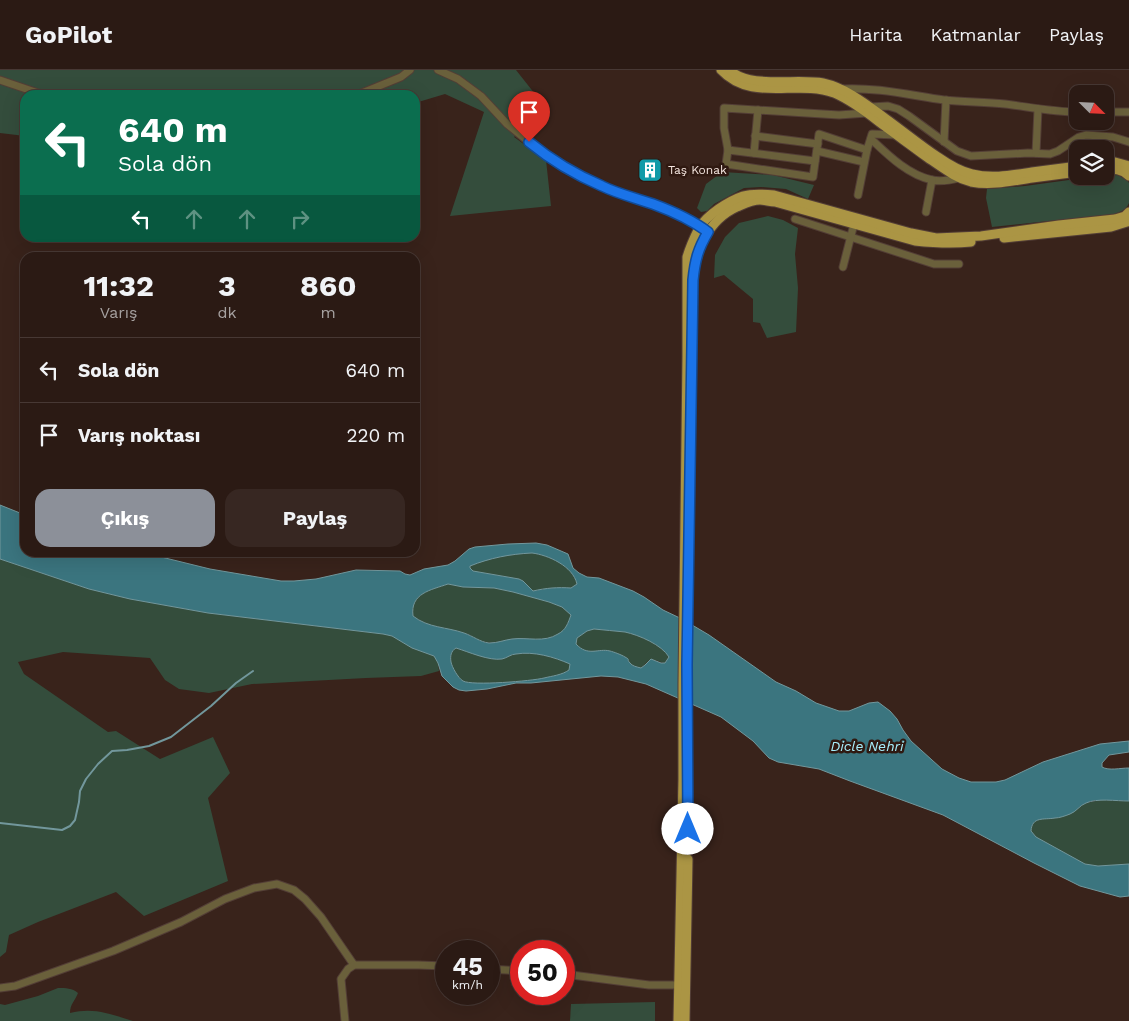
<!DOCTYPE html>
<html lang="tr">
<meta charset="utf-8">
<style>
body{margin:0;font-family:"Work Sans",sans-serif;background:#372722;color:#f1f3f6;height:100vh;display:flex;flex-direction:column;font-size:19px;white-space:nowrap}
*{box-sizing:border-box;margin:0}
p{font-size:16px;color:#a6a1a0}
.icon{flex:none;width:28px;height:28px;fill:none;stroke:currentColor;stroke-width:2;stroke-linecap:round;stroke-linejoin:round}
.map{position:relative;flex:1;overflow:hidden}
.sheet{position:absolute;left:20px;top:182px;width:400px;height:305px;display:flex;flex-direction:column;background:#2b1a14;border-radius:15px;box-shadow:0 5px 20px #0002,0 0 0 1px #473834}
.sheet>*{flex:none}
.guide{position:absolute;left:20px;top:20px;width:400px;height:152px;border-radius:15px;box-shadow:0 5px 20px #0002,0 0 0 1px #473834;background:#0b6e4f;color:#fff;overflow:hidden}
.needle{width:32px;rotate:114deg}
.fabs{position:absolute;left:1069px;top:15px;display:grid;gap:10px}
.fabs a{display:grid;place-items:center;width:45px;height:45px;border-radius:10px;background:#2b1a14;box-shadow:0 5px 20px #0002,0 0 0 1px #473834;font-size:25px}
.speed{position:absolute;left:435px;top:870px;display:flex;gap:10px;font-size:25px;font-weight:700;text-align:center}
.speed>*{display:grid;place-content:center;width:65px;height:65px;border-radius:50%;background:#2b1a14;box-shadow:0 5px 20px #0002,0 0 0 1px #473834;line-height:1}
.speed small{font-size:12px;font-weight:400}
.speed .limit{border:8px solid #d22;background:#fff;color:#111}
.pin{position:absolute;display:grid;place-items:center;width:42px;height:42px;color:#fff;margin:-51px -21px;border-radius:50% 50% 50% 0;rotate:-45deg;box-shadow:0 0 5px #0007}
.pin .icon{rotate:45deg}
.me{position:absolute;width:55px;margin:-28px;rotate:0deg;stroke-linejoin:round;filter:drop-shadow(0 0 4px #0008)}
.turn{display:flex;align-items:center;gap:18px;height:105px;padding:0 15px;font-size:22px}
.turn .icon{width:65px;height:65px;stroke-width:2.5}
.turn b{display:block;font-size:35px;line-height:42px}
.lanes{display:flex;align-items:center;height:48px;padding:0 15px;background:#0003;justify-content:center;gap:25px;direction:ltr}
.lanes .off{opacity:.35}
.eta{display:flex;justify-content:space-evenly;align-items:center;height:85px;text-align:center}
.eta b{font-size:30px;font-weight:700;line-height:35px}
.button{display:flex;gap:10px;margin-top:auto;padding:10px 15px}
.button a{flex:1;height:58px;border-radius:15px;background:#8c9099;color:#fff;font-size:20px;font-weight:700;line-height:58px;text-align:center}
.button a+a{background:#372722;color:#f1f3f6}
ul{padding:0;list-style:none}
li{display:flex;align-items:center;gap:15px;height:65px;padding:0 15px;border-top:1px solid #473834}
li div{flex:1}
li b{display:block;font-size:19px}
li em{font-style:normal}
header{display:flex;align-items:center;gap:30px;box-sizing:border-box;height:70px;padding:0 25px;background:#2b1a14;border-bottom:1px solid #473834}
header strong{font-size:24px}
nav{display:flex;gap:28px;margin-inline-start:auto;font-size:18px}
.map>svg:first-child{display:block}
.green{fill:#344d3c}
.water{fill:#3b757f;stroke:#72979c;fill-rule:evenodd}
.lines{fill:none;stroke-linecap:round;stroke-linejoin:round}
.stream{stroke:#72979c;stroke-width:2}
.minor-casing{stroke:#533e36;stroke-width:9}
.major-casing{stroke:#533e36;stroke-width:11}
.minor{stroke:#6a603b;stroke-width:7}
.major{stroke:#ab9544;stroke-width:9}
.route-casing{stroke:#114b97;stroke-width:12}
.route{stroke:#1a73e8;stroke-width:9}
.labels{text-anchor:middle;stroke-width:5;stroke-linejoin:round;paint-order:stroke}
.poi-label{font-size:12px;fill:#f4e5df;stroke:#2f1911;text-anchor:start}
.water-label{font-size:14px;font-style:italic;fill:#a7f0fd;stroke:#2f1911}
</style>
<header>
<strong>GoPilot</strong>
<nav><a>Harita</a><a>Katmanlar</a><a>Paylaş</a></nav>
</header>
<div class="map">
<svg width="1129" height="951" viewBox="0 0 1129 951">
<rect width="100%" height="100%" fill="#39231b"/>
<g class="green">
<path d="M0,0h516l19,24 -4,27 -17,16 32,23 5,46 -101,10 34,-104 -39,-18 -30,9v-8h-390v41l-25,-3z"/>
<path d="M722,102l51,3 41,10 -6,14 -22,-10 -25,-2 -17,1 -30,16 -7,7 -6,1 -4,-4 9,-24z"/>
<path d="M1118,105l9,5 2,3v20c-3,7 -9,9 -15,11l-122,13 -6,-29 1,-9 38,-3 73,-10z"/>
<path d="M768,146l15,4 15,8 -3,26 3,34 -2,44 -29,6 -7,-15 -7,-1v-23l-29,-24 -10,3 1,-23 10,-18 14,-14z"/>
<path d="M532,483c16,2 41,13 45,31l-6,4c-13,-1 -25,0 -38,3l-10,-10 -4,-2 -47,-8 -2,-4v-1c20,-8 40,-12 62,-13z"/>
<path d="M0,489l89,30 41,10 78,14 175,21 9,2 20,12 22,8 4,7 1,8 -18,5 -55,2 -114,6 -43,9 -30,-4 -14,-9 -15,-22 -87,-6 -45,10 6,12 84,58 8,-1 44,28 53,-22 17,36 -22,25 20,83 -84,35 -28,-24 -78,30 -29,13 -3,17 -6,5z"/>
<path d="M448,514l15,3 31,1 19,4 36,10 13,5 9,8c-3,8 -5,15 -13,19 -14,9 -30,3 -46,5 -9,1 -17,5 -26,3 -8,-1 -14,-7 -22,-9 -17,-6 -36,-5 -51,-17 -3,-23 18,-26 35,-32z"/>
<path d="M594,559c10,1 21,2 31,3 14,3 37,13 44,25l-4,6c-4,0 -12,-5 -15,-3 -3,1 -6,6 -9,8 -4,-1 -9,-2 -11,-5 -4,-4 1,-3 -5,-6 -3,-2 -11,-5 -15,-6 -13,-3 -22,6 -34,-7l1,-6 10,-7z"/>
<path d="M456,578c13,4 33,13 46,11 5,-1 9,-5 14,-5 18,-3 38,3 54,10l-1,6c-7,5 -17,6 -25,8 -12,3 -72,8 -81,3 -5,-3 -11,-14 -12,-19 -1,-6 0,-11 5,-14z"/>
<path d="M1101,730l28,1v63l-31,2 -13,-2 -49,-27 -5,-6v-3l3,-6 7,-4h14l17,-5 13,-10z"/>
<path d="M58,918c8,0 14,0 20,5 -3,8 -8,11 -8,20 24,-6 40,1 63,8h-133v-17l5,1 33,-9z"/>
<path d="M655,932v19h-85l1,-17z"/>
</g>
<path class="water" d="M0,435l25,10v37l120,1 65,16 71,12h13l22,-2 40,-9 44,1 5,3 5,1 14,-6 24,-4 7,-4 14,-12 6,-2 33,-3 28,-1 11,2 21,9 5,14 6,5 8,4 12,1 34,13 11,6 19,13 19,9 27,16 67,47 20,9 20,12 23,8h10l20,-8 9,-1 12,9 7,8 6,11 8,11 31,28 17,9 12,4h25l9,-2 38,-18 57,-18 29,-3v11l-20,3 -7,8v4c7,4 18,1 27,1v33c-13,0 -32,-3 -43,2 -6,2 -10,9 -16,11 -5,2 -11,4 -15,4 -11,2 -23,-2 -24,13l5,6 49,27 13,2 31,-2v32l-9,1 -40,-11 -46,-23 -91,-48 -93,-34 -31,-12 -41,-7 -9,-4 -16,-17 -32,-24 -75,-33 -28,-7 -17,-1 -70,7h-15l-29,6 -21,2 -7,-1 -6,-3 -11,-11 -4,-13 -4,-7 -22,-8 -20,-12 -9,-2 -175,-21 -78,-14 -41,-10 -89,-30zM532,483c16,2 41,13 45,31l-6,4c-13,-1 -25,0 -38,3l-10,-10 -4,-2 -46,-8 -3,-3v-2c20,-8 40,-12 62,-13zM448,514l15,3 31,1 19,4 36,10 13,5 9,8c-3,8 -5,15 -13,19 -14,9 -30,3 -46,5 -8,1 -14,4 -23,4 -9,-1 -16,-7 -25,-10 -17,-6 -36,-5 -51,-17 -3,-23 18,-26 35,-32zM594,559c10,1 21,2 31,3 14,3 37,13 44,25l-4,6h-4l-10,-4 -6,6 -4,3c-4,-1 -9,-2 -11,-5 -4,-4 1,-3 -5,-6 -3,-2 -11,-5 -15,-6 -12,-3 -22,6 -34,-7l1,-6 10,-7zM456,578c13,4 33,13 46,11 5,-1 9,-5 14,-5 18,-3 38,3 54,10l-1,6c-7,5 -17,6 -25,8 -12,3 -72,8 -81,3 -5,-3 -11,-14 -12,-19 -1,-6 0,-11 5,-14z"/>
<g class="lines">
<path class="stream" d="M0,753l62,7 8,-4 5,-6 4,-18 1,-11 6,-12 12,-15 14,-13 15,-1 22,-4 22,-9 40,-31 25,-23 17,-12"/>
<g class="minor-casing">
<g id="minor">
<path d="M438,0l20,9 23,17 26,28 33,27 30,20 33,16 52,18 22,9 26,14"/>
<path d="M0,10l44,15"/>
<path d="M841,19c35,-2 68,6 103,11 20,2 41,2 61,4 24,3 48,8 73,8"/>
<path d="M357,25l44,-18 9,-7"/>
<path d="M870,37l18,-1 10,3 11,7 48,35 14,5 57,-3 22,1 8,-3 21,-14 7,-2 27,2 16,5"/>
<path d="M1105,42h24"/>
<path d="M755,66l63,8"/>
<path d="M871,69c17,16 37,36 61,41 9,2 19,0 27,-2"/>
<path d="M944,72l2,-42"/>
<path d="M728,80l87,11"/>
<path d="M867,80l-48,-16 -6,43 -87,-13 2,-14 -4,-22v-20l115,7 28,-2"/>
<path d="M817,81l47,11"/>
<path d="M754,83l4,-43"/>
<path d="M1036,83l2,-44"/>
<path d="M858,125l9,-45 5,-16 25,1"/>
<path d="M926,142l6,-32"/>
<path d="M795,149l139,45h25"/>
<path d="M843,197l11,-43"/>
<path d="M489,899l32,2"/>
<path d="M564,904l85,11h34"/>
<path d="M0,918l15,-2 98,-35 68,-29 44,-23 29,-11 23,-4 17,6 11,9 16,18 33,48"/>
<path d="M345,951l-4,-42 7,-10 6,-4h64l28,1"/>
</g>
</g>
<g class="major-casing">
<g id="major">
<path d="M721,0c31,33 76,9 113,23 16,7 31,18 45,29 16,12 33,24 49,36 14,9 27,20 43,24 21,4 41,-1 61,-4 15,-2 30,-4 46,-6"/>
<path d="M730,0c18,19 68,8 93,13 23,5 43,21 62,35 18,13 35,27 53,39 10,7 21,14 34,17 20,5 40,1 60,-2 15,-2 30,-4 46,-6"/>
<path d="M1105,93l10,-1 14,4"/>
<path d="M1105,99c9,0 17,0 24,7"/>
<path d="M1004,168l107,-11 16,-5 2,-1"/>
<path d="M693,213c1,-31 15,-63 44,-76 7,-3 15,-7 23,-7 5,0 10,2 15,2l140,39c19,2 37,3 56,1"/>
<path d="M678,951l5,-242v-96l4,-327v-99c3,-10 7,-19 12,-29 8,-13 29,-27 44,-32 10,-3 21,-2 31,-1l137,38 25,5 45,-2 78,-11 56,-6 10,-3 4,-4"/>
<path d="M685,951l3,-162"/>
</g>
</g>
<use href="#minor" class="minor"/>
<use href="#major" class="major"/>
</g>
<g class="lines">
<g class="route-casing">
<path id="route" d="M529,72c22,18 47,33 73,44 16,8 34,12 51,18 19,7 39,16 55,28 -10,17 -13,28 -15,48l-6,385 1,164"/>
</g>
<use href="#route" class="route"/>
</g>
<defs>
<g id="building-square" transform="scale(1.25)"><rect x="-9" y="-9" width="18" height="18" rx="4" fill="#0f9aa8" stroke="#2f1911"/><path d="M-4-6H4V6H1V3H-1V6H-4ZM-2.5-4.3h1.7v1.8h-1.7ZM.8-4.3h1.7v1.8H.8ZM-2.5-1h1.7V.8h-1.7ZM.8-1h1.7V.8H.8Z" fill="#fff"/></g>
</defs>
<g fill-rule="evenodd">
<use href="#building-square" x="650" y="100"/>
</g>
<g class="labels">
<g class="poi-label">
<text x="668" y="104">Taş Konak</text>
</g>
<g class="water-label">
<text x="867" y="681">Dicle Nehri</text>
</g>
</g>
</svg>
<div class="fabs">
<a><svg class="needle" viewBox="-14 -14 28 28"><path d="M0-13l5 13h-10z" fill="#e53935"/><path d="M0 13l5-13h-10z" fill="#a6a1a0"/></svg></a>
<a><svg class="icon" aria-label="layers" viewBox="0 0 24 24"><path d="M12 4l9 5-9 5-9-5zM3 14l9 5 9-5"/></svg></a>
</div>
<div class="speed"><div>45<small>km/h</small></div><div class="limit">50</div></div>
<div class="pin" style="left:529px;top:72px;background:#d93025"><svg class="icon" aria-label="arrive" viewBox="0 0 24 24"><path d="M6 21V4h12l-3 4 3 4H6"/></svg></div>
<svg class="me" style="left:688px;top:759px" viewBox="-20 -20 40 40"><circle r="19" fill="#fff"/><path d="M0-13L10 11 0 6-10 11z" fill="#1a73e8"/></svg>
<div class="guide">
<div class="turn"><svg class="icon" aria-label="left" viewBox="0 0 24 24"><path d="M17 20v-9H6M10 6l-5 5 5 5"/></svg><div><b>640 m</b>Sola dön</div></div>
<div class="lanes"><svg class="icon" aria-label="left" viewBox="0 0 24 24"><path d="M17 20v-9H6M10 6l-5 5 5 5"/></svg><svg class="icon off" aria-label="ahead" viewBox="0 0 24 24"><path d="M12 20V5M6 11l6-6 6 6"/></svg><svg class="icon off" aria-label="ahead" viewBox="0 0 24 24"><path d="M12 20V5M6 11l6-6 6 6"/></svg><svg class="icon off" aria-label="right" viewBox="0 0 24 24"><path d="M7 20v-9h11M14 6l5 5-5 5"/></svg></div>
</div>
<section class="sheet">
<div class="eta">
<div><b>11:32</b><p>Varış</p></div>
<div><b>3</b><p>dk</p></div>
<div><b>860</b><p>m</p></div>
</div>
<ul>
<li><svg class="icon" aria-label="left" viewBox="0 0 24 24"><path d="M17 20v-9H6M10 6l-5 5 5 5"/></svg><div><b>Sola dön</b></div><em>640 m</em></li>
<li><svg class="icon" aria-label="arrive" viewBox="0 0 24 24"><path d="M6 21V4h12l-3 4 3 4H6"/></svg><div><b>Varış noktası</b></div><em>220 m</em></li>
</ul>
<div class="button"><a>Çıkış</a><a>Paylaş</a></div>
</section>
</div>
